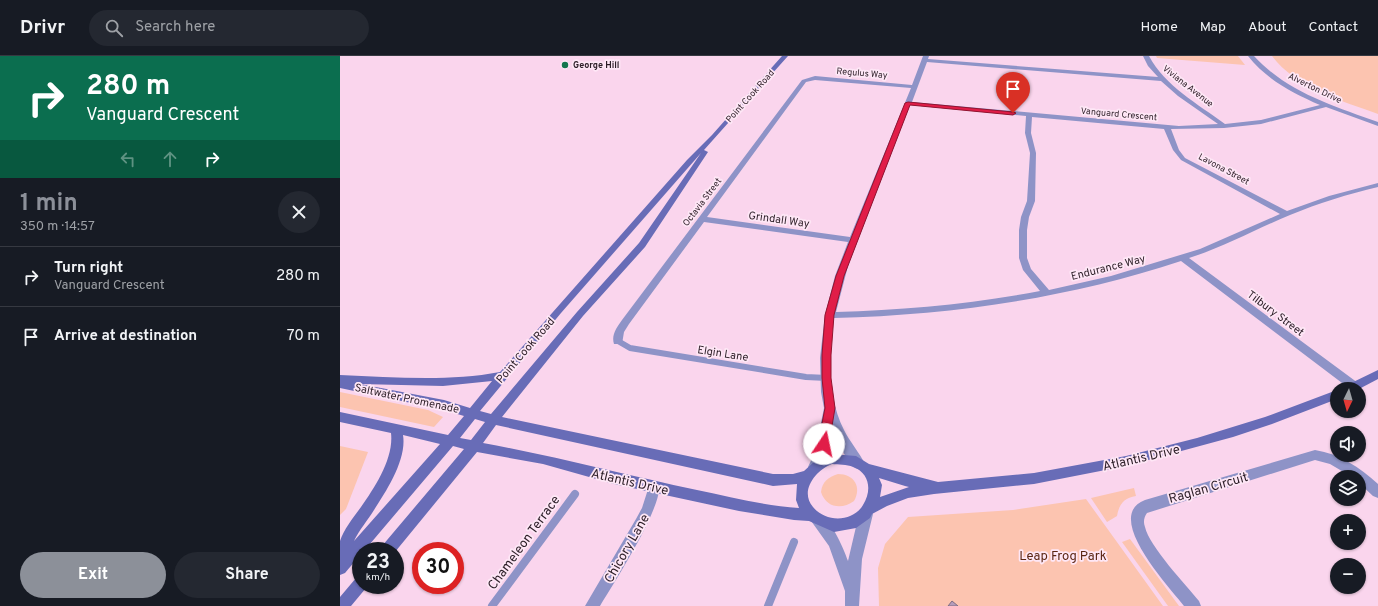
<!DOCTYPE html>
<meta charset="utf-8">
<style>
body{margin:0;font-family:Overpass,sans-serif;background:#242831;color:#f1f3f6;height:100vh;display:flex;flex-direction:column;font-size:15px;white-space:nowrap}
*{box-sizing:border-box;margin:0}
p{font-size:13px;color:#9ea1a6}
.icon{flex:none;width:22px;height:22px;fill:none;stroke:currentColor;stroke-width:2;stroke-linecap:round;stroke-linejoin:round}
.map{position:relative;flex:1;overflow:hidden}
.sheet{display:flex;flex-direction:column;background:#171b24;width:340px}
.sheet>*{flex:none}
.guide{background:#0b6e4f;color:#fff;overflow:hidden}
.needle{width:26px;rotate:185deg}
.fabs{position:absolute;left:990px;top:326px;display:grid;gap:8px}
.fabs a{display:grid;place-items:center;width:36px;height:36px;border-radius:50%;background:#171b24;box-shadow:0 1px 3px #0004;font-size:20px}
.speed{position:absolute;left:12px;top:486px;display:flex;gap:8px;font-size:20px;font-weight:700;text-align:center}
.speed>*{display:grid;place-content:center;width:52px;height:52px;border-radius:50%;background:#171b24;box-shadow:0 1px 3px #0004;line-height:1}
.speed small{font-size:10px;font-weight:400}
.speed .limit{border:6px solid #d22;background:#fff;color:#111}
.pin{position:absolute;display:grid;place-items:center;width:34px;height:34px;color:#fff;margin:-41px -17px;border-radius:50% 50% 50% 0;rotate:-45deg;box-shadow:0 0 4px #0007}
.pin .icon{rotate:45deg}
.me{position:absolute;width:44px;margin:-22px;rotate:11deg;stroke-linejoin:round;filter:drop-shadow(0 0 3px #0008)}
.turn{display:flex;align-items:center;gap:14px;height:84px;padding:0 20px;font-size:18px}
.turn .icon{width:52px;height:52px;stroke-width:2.5}
.turn b{display:block;font-size:28px;line-height:34px}
.lanes{display:flex;align-items:center;height:38px;padding:0 20px;background:#0003;justify-content:center;gap:20px;direction:ltr}
.lanes .off{opacity:.35}
.round{display:grid;place-items:center;flex:none;width:42px;height:42px;border-radius:21px;background:#242831}
.summary{display:flex;align-items:center;justify-content:space-between;height:68px;padding:0 20px}
h1{font-size:24px;font-weight:700;line-height:30px;color:#8c9099}
.primary-button{display:flex;gap:8px;margin-top:auto;padding:8px 20px}
.primary-button a{flex:1;height:46px;border-radius:24px;background:#8c9099;color:#fff;font-size:16px;font-weight:700;line-height:46px;text-align:center}
.primary-button a+a{background:#242831;color:#f1f3f6}
ul{padding:0;list-style:none}
li{display:flex;align-items:center;gap:12px;height:60px;padding:0 20px;border-top:1px solid #363941}
li div{flex:1}
li b{display:block;font-size:15px}
li em{font-style:normal}
header{display:flex;align-items:center;gap:24px;box-sizing:border-box;height:56px;padding:0 20px;background:#171b24;border-bottom:1px solid #363941}
header strong{font-size:19px}
nav{display:flex;gap:22px;margin-inline-start:auto;font-size:14px}
.search{width:280px;height:36px;background:#242831;display:flex;align-items:center;gap:10px;box-sizing:border-box;padding:0 14px;border-radius:22px;color:#9ea1a6;font-size:15px}
main{display:flex;flex:1;min-height:0}
.map>svg:first-child{display:block}
.green{fill:#fcc4b0}
.building{fill:#b59cbb;stroke:#7f6d83}
.lines{fill:none;stroke-linecap:round;stroke-linejoin:round}
.lane-far1{stroke:#8e93c7;stroke-width:6}
.lane{stroke:#8e93c7;stroke-width:8}
.street{fill:#8e93c7;fill-rule:evenodd}
.secondary{fill:#686cb7;fill-rule:evenodd}
.route{fill:#e11d48;stroke:#92132f}
.poi-dot{fill:#12764d;stroke:#fee7f6;stroke-width:1.5}
.labels{text-anchor:middle;stroke-width:3.5;stroke-linejoin:round;paint-order:stroke}
.far-poi-label{font-size:9px;font-weight:bold;fill:#2c1e27;stroke:#fee7f6;text-anchor:start}
.far-street-label{font-size:9px;fill:#2c1e27;stroke:#fee7f6}
.street-label{font-size:11px;fill:#2c1e27;stroke:#fee7f6}
.near-street-label{font-size:13px;fill:#2c1e27;stroke:#fee7f6}
.near-park-label{font-size:13px;fill:#5a2512;stroke:#fee7f6}
</style>
<header>
<strong>Drivr</strong>
<div class="search"><svg class="icon" aria-label="search" viewBox="0 0 24 24"><circle cx="10" cy="10" r="6"/><path d="M15 15l6 6"/></svg>Search here</div>
<nav><a>Home</a><a>Map</a><a>About</a><a>Contact</a></nav>
</header>
<main>
<section class="sheet">
<div class="guide">
<div class="turn"><svg class="icon" aria-label="right" viewBox="0 0 24 24"><path d="M7 20v-9h11M14 6l5 5-5 5"/></svg><div><b>280 m</b>Vanguard Crescent</div></div>
<div class="lanes"><svg class="icon off" aria-label="left" viewBox="0 0 24 24"><path d="M17 20v-9H6M10 6l-5 5 5 5"/></svg><svg class="icon off" aria-label="ahead" viewBox="0 0 24 24"><path d="M12 20V5M6 11l6-6 6 6"/></svg><svg class="icon" aria-label="right" viewBox="0 0 24 24"><path d="M7 20v-9h11M14 6l5 5-5 5"/></svg></div>
</div>
<div class="summary"><div><h1>1 min</h1><p>350 m · 14:57</p></div><a class="round"><svg class="icon" aria-label="close" viewBox="0 0 24 24"><path d="M6 6l12 12M18 6L6 18"/></svg></a></div>
<ul>
<li><svg class="icon" aria-label="right" viewBox="0 0 24 24"><path d="M7 20v-9h11M14 6l5 5-5 5"/></svg><div><b>Turn right</b><p>Vanguard Crescent</p></div><em>280 m</em></li>
<li><svg class="icon" aria-label="arrive" viewBox="0 0 24 24"><path d="M6 21V4h12l-3 4 3 4H6"/></svg><div><b>Arrive at destination</b></div><em>70 m</em></li>
</ul>
<div class="primary-button"><a>Exit</a><a>Share</a></div>
</section>
<div class="map">
<svg width="1038" height="550" viewBox="0 0 1038 550">
<rect width="100%" height="100%" fill="#fad5ed"/>
<g class="green">
<path d="M816,0h82l7,9 -88,-7z"/>
<path d="M932,0h106v58c-36,-13 -82,-26 -106,-58z"/>
<path d="M0,336l88,18 15,7 -9,10 -94,-20z"/>
<path d="M0,390l28,6 -22,57 -6,6z"/>
<path d="M498,418c16,0 24,13 16,27 -12,9 -28,7 -33,-9 1,-10 7,-15 17,-18z"/>
<path d="M794,432l2,8c-12,2 -17,8 -19,20l-10,6 -16,-24z"/>
<path d="M746,443l77,107h-284l-1,-38 7,-24 23,-27 105,-7z"/>
<path d="M790,483l49,67h-11l-46,-64z"/>
</g>
<path class="building" d="M612,545l6,5h-10z"/>
<g class="lines">
<path class="lane-far1" d="M278,285l12,7 176,29 21,1"/>
<g class="lane">
<path d="M152,550l83,-112"/>
<path d="M428,550l26,-64"/>
</g>
<g class="street">
<path d="M583,0h6l-1,3 230,18 -10,-11 -5,-10h6c16,30 49,48 76,68l36,-4 59,-15c-27,-12 -53,-25 -72,-49h6c33,36 79,50 124,66v4l-52,-19 -65,17 -37,4 -53,1 8,21 6,8 102,53 42,-15 49,-13v4c-30,7 -59,16 -88,28 -34,14 -66,32 -101,43l169,125 1,3 -1,3h-8l-169,-128c-112,37 -228,54 -347,57 -6,37 -7,78 10,112 6,12 15,22 21,34l-2,4c-3,1 -6,2 -9,-1 -8,-7 -18,-28 -22,-38l-5,23 -9,19 -4,1 -4,-1 -2,-4 7,-15 9,-44 -3,-16 -1,-34 5,-43 10,-39 13,-34 -144,-20 -75,102 -5,8 -2,12h-8c-3,-9 3,-17 8,-24l180,-240 13,-4 97,9zM587,6l234,19 17,15 40,28 -39,2 -267,-24zM475,24l96,8 -61,149 -143,-20 99,-135zM570,49l116,11 -1,17 5,20 -3,48 -6,16 -2,13v28l4,12 17,21c-67,13 -136,19 -204,21l12,-46zM692,61l132,12 9,21 8,10 99,54 -80,35 -89,27 -62,14 -18,-21 -4,-11v-28l2,-13 6,-16 1,-48 -5,-20z"/>
<path d="M975,394c25,4 44,17 63,34v14l-5,-2 -14,-13v-6h-7l-22,-13 -15,-4 -168,53c-3,4 -4,9 -2,14 4,19 41,58 54,74l2,5h-17c-14,-18 -82,-90 -39,-106z"/>
<path d="M314,425l4,2c9,18 -46,103 -58,123h-15l51,-87 6,-11 8,-25z"/>
<path d="M526,452l5,2 2,4 -11,45 -3,47h-14v-15l-16,-45 -20,-28 2,-4 5,-2c15,6 27,35 32,49l11,-47 2,-4z"/>
</g>
<g class="secondary">
<path d="M442,0h6l-84,94 4,2 -63,95 -62,69 -81,101 271,57h20l11,-3 11,-10 17,-7 24,2 13,8 69,18 96,-9 92,-17 71,-18 68,-21 72,-27v9l-65,25 -39,13 -107,29 -92,18 -100,10 -26,4 -21,8 -15,8 -2,4 -14,10 -22,4 -25,-11 -15,-1 -55,-9 -125,-27 -71,-20 -66,-12 -82,100 -15,-1 2,-5 82,-97 -11,-3 -89,105h-3v3l-16,19 -5,2c0,-10 0,-24 0,-34 4,-12 13,-23 21,-34 14,-20 33,-49 30,-74l-51,-11v-10l108,23 16,-19 -20,-6 -104,-22v-13c53,2 107,7 160,-3l187,-212 25,-25zM361,97l-62,90 -62,69 -86,102 -11,-3 81,-98zM152,325l-22,27 -26,-8 -84,-16 83,2zM135,363l10,3 -14,18 -11,-2zM156,369l277,61 24,-2 -1,16 3,8c-34,-2 -68,-11 -102,-18 -71,-15 -142,-34 -214,-47zM63,379l37,9 -86,97c5,-11 14,-21 20,-31 13,-20 33,-51 29,-75zM492,408c6,1 15,0 21,3 17,6 19,24 10,38 -10,17 -37,18 -50,2 -14,-16 3,-37 19,-43zM539,422l26,8 4,1 -29,10 2,-12z"/>
<path d="M1038,314v9l-19,10h-16l2,-3z"/>
<path d="M21,520v9h6l-1,3 -15,18h-11v-9l16,-19z"/>
</g>
</g>
<path class="route" d="M568,46l105,10 3,1 -3,2 -103,-10 -66,171 -10,39 -3,40v23l4,30 -6,36 -2,3 -3,1 -4,-1 -2,-3 7,-36 -3,-30v-23l3,-40 11,-39 69,-173z"/>
<circle class="poi-dot" cx="225" cy="9" r="4"/>
<g class="labels">
<g class="far-poi-label">
<text x="233" y="12">George Hill</text>
</g>
<g class="far-street-label">
<text transform="translate(522 17) rotate(5)" y="3">Regulus Way</text>
<text transform="translate(848 30) rotate(38)" y="3">Viviana Avenue</text>
<text transform="translate(975 32) rotate(26)" y="3">Alverton Drive</text>
<text transform="translate(410 40) rotate(-48)" y="3">Point Cook Road</text>
<text transform="translate(779 58) rotate(5)" y="3">Vanguard Crescent</text>
<text transform="translate(884 113) rotate(28)" y="3">Lavona Street</text>
<text transform="translate(362 146) rotate(-53)" y="3">Octavia Street</text>
</g>
<g class="street-label">
<text transform="translate(439 163) rotate(8)" y="4">Grindall Way</text>
<text transform="translate(768 211) rotate(-14)" y="4">Endurance Way</text>
<text transform="translate(936 257) rotate(37)" y="4">Tilbury Street</text>
<text transform="translate(185 294) rotate(-49)" y="4">Point Cook Road</text>
<text transform="translate(383 297) rotate(9)" y="4">Elgin Lane</text>
<text transform="translate(67 342) rotate(12)" y="4">Saltwater Promenade</text>
</g>
<g class="near-street-label">
<text transform="translate(801 401) rotate(-13)" y="5">Atlantis Drive</text>
<text transform="translate(290 425) rotate(13)" y="5">Atlantis Drive</text>
<text transform="translate(868 431) rotate(-16)" y="5">Raglan Circuit</text>
<text transform="translate(183 486) rotate(-54)" y="5">Chameleon Terrace</text>
<text transform="translate(286 492) rotate(-60)" y="5">Chicory Lane</text>
</g>
<g class="near-park-label">
<text x="723" y="504">Leap Frog Park</text>
</g>
</g>
</svg>
<div class="fabs">
<a><svg class="needle" viewBox="-14 -14 28 28"><path d="M0-13l5 13h-10z" fill="#e53935"/><path d="M0 13l5-13h-10z" fill="#9ea1a6"/></svg></a>
<a><svg class="icon" aria-label="sound" viewBox="0 0 24 24"><path d="M4 9h4l5-4v14l-5-4H4zM17 9q2 3 0 6"/></svg></a>
<a><svg class="icon" aria-label="layers" viewBox="0 0 24 24"><path d="M12 4l9 5-9 5-9-5zM3 14l9 5 9-5"/></svg></a>
<a>+</a>
<a>−</a>
</div>
<div class="speed"><div>23<small>km/h</small></div><div class="limit">30</div></div>
<div class="pin" style="left:673px;top:57px;background:#d93025"><svg class="icon" aria-label="arrive" viewBox="0 0 24 24"><path d="M6 21V4h12l-3 4 3 4H6"/></svg></div>
<svg class="me" style="left:484px;top:388px" viewBox="-20 -20 40 40"><circle r="19" fill="#fff"/><path d="M0-13L10 11 0 6-10 11z" fill="#e11d48"/></svg>
</div>
</main>
